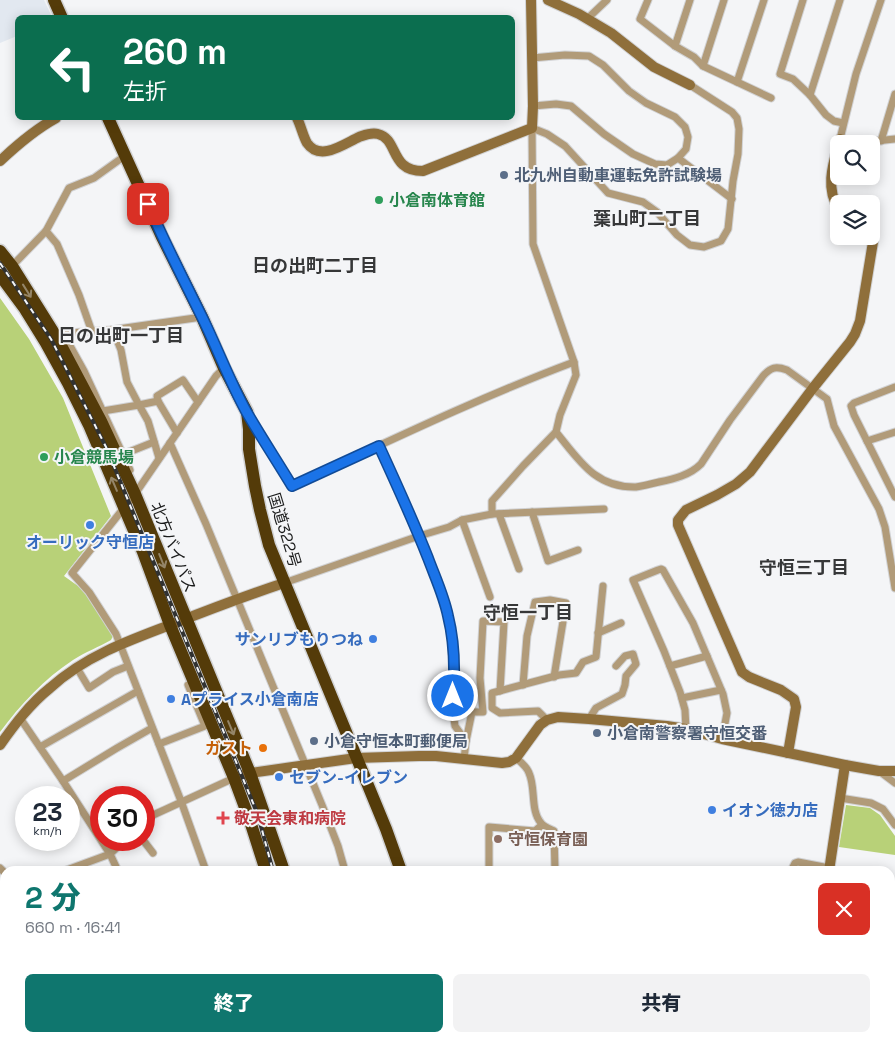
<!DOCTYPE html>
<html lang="ja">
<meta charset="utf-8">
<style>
body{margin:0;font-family:"Space Grotesk","Noto Sans JP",sans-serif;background:#f2f2f3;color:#1f2937;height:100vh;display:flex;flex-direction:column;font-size:19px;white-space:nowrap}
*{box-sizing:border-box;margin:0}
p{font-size:16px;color:#747a83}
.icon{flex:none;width:28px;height:28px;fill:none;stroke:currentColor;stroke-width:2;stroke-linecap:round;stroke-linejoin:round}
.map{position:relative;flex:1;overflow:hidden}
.details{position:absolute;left:0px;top:866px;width:895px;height:176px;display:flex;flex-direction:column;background:#fff;border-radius:15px 15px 0 0;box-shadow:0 2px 12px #0003}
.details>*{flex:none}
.hud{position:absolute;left:15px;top:15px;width:500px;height:105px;border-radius:8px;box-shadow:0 2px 12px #0003;background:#0b6e4f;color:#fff;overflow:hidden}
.fabs{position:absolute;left:830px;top:135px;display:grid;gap:10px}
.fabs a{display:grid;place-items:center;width:50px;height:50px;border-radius:8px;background:#fff;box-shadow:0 2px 12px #0003;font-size:25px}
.speed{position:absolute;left:15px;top:786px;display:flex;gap:10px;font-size:25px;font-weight:700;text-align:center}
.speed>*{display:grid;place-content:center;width:65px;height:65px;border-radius:50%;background:#fff;box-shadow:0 2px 12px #0003;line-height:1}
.speed small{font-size:12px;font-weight:400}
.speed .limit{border:8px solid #d22;background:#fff;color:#111}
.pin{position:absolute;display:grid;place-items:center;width:42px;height:42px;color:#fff;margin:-21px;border-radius:10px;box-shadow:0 2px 8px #0006}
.me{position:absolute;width:55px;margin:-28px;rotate:0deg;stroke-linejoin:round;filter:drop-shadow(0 0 4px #0008)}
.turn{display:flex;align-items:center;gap:18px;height:105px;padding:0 25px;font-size:22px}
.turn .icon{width:65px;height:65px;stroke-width:2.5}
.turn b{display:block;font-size:35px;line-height:42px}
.round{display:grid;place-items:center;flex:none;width:52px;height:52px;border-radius:8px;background:#f2f2f3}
.head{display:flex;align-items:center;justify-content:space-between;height:85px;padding:0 25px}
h1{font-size:30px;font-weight:800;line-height:38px;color:#0f766e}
.primary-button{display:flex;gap:10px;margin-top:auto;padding:10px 25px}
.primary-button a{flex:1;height:58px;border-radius:8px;background:#0f766e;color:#fff;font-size:20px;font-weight:800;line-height:58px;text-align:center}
.primary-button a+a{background:#f2f2f3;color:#1f2937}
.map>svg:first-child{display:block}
.built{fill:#e2e8f0}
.green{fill:#b8d178}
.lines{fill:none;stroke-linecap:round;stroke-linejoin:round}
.street-casing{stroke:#d1d2d4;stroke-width:9}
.secondary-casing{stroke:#d1d2d4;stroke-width:12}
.highway-casing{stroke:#d1d2d4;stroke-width:15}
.street{stroke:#b19b79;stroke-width:7}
.secondary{stroke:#8f6f3b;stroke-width:10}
.highway{stroke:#543b09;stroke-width:12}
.rail-casing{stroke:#313232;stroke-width:4}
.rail{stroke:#f4f5f7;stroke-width:2;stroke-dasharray:5.5;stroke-linecap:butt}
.oneway{stroke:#948568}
.route-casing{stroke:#114b97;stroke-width:12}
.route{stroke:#1a73e8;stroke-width:9}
.service-dot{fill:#5c6f8a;stroke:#f4f5f7;stroke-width:2}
.leisure-dot{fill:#2e9e5b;stroke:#f4f5f7;stroke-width:2}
.shop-dot{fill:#3f7fe0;stroke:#f4f5f7;stroke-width:2}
.food-dot{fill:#e8710a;stroke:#f4f5f7;stroke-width:2}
.health-dot{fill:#e0444e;stroke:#f4f5f7;stroke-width:2}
.education-dot{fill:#8d6e63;stroke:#f4f5f7;stroke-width:2}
.labels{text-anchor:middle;stroke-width:4;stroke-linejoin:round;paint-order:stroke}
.service-label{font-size:16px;font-weight:bold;fill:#4e5e75;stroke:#f4f5f7;text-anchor:start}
.leisure-label{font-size:16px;font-weight:bold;fill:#27864d;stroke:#f4f5f7;text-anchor:start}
.street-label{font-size:16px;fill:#1a1b1b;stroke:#f4f5f7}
.shop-label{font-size:16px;font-weight:bold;fill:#366cbe;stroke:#f4f5f7;text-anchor:start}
.food-label{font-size:16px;font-weight:bold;fill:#c56008;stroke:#f4f5f7;text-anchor:end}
.health-label{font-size:16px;font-weight:bold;fill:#be3a42;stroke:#f4f5f7;text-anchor:start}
.education-label{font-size:16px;font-weight:bold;fill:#785e54;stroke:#f4f5f7;text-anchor:start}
.neighbourhood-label{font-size:18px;font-weight:bold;fill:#363738;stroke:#f4f5f7}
</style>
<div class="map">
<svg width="895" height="1042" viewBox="0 0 895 1042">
<rect width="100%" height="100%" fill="#f4f5f7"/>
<path class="built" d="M0,0h44l8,17 -34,1 -1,18 -17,7z"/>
<g class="green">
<path d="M0,298l29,41 34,59 48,118 -47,60 21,15 28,45 -2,4c-12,7 -26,12 -38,20 -29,19 -52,44 -73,72z"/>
<path d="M846,805l24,3 10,7 15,21v19l-56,-8z"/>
<path d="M5,903v35l-5,4v-37z"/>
<path d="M460,1038h44l-1,4h-47z"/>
</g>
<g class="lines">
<g class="street-casing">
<g id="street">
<path d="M648,0l-8,19 35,27 19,11 9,9 34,16 27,-82"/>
<path d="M803,0l-23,74 13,5 17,16 16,20 8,6 9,2"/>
<path d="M881,0l-25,74 -16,65 26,3 29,-3"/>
<path d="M587,19l20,-19"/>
<path d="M675,46l15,-46"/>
<path d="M532,58l33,-3 24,1 14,9 26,26 17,12 29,14 10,10 3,10 -2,12 -8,9 -11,7 -12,-1 -22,-10 -29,-20 -33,-28 -15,-2 -23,2"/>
<path d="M703,66l21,-66"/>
<path d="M737,82l34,16"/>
<path d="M810,95l30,-95"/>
<path d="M881,141l14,-47"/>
<path d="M678,158l54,41"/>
<path d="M46,231l11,13 22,51 13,37"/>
<path d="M12,266l34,-35 23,-43 25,-10 32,-23"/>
<path d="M111,330l6,10 4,10 6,32 12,23 19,-4 19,32"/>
<path d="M64,335l20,36 46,99"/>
<path d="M60,337l9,-4 42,-3 91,-13"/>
<path d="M895,387l-41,16 -3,3 3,9 41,82"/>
<path d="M158,401l-1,-5 26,-16 15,22"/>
<path d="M103,411l36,-6 9,16 11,37"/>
<path d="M250,417l42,69c93,-43 186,-88 282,-124"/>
<path d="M556,432c23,28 39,56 80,55 7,-1 15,-3 23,-5 15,-3 31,-7 42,-18l29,-44 33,-44c8,-9 13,-10 24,-6l40,29 7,27 45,83 6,18 10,61"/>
<path d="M867,441l28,-9"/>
<path d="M170,443l36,81 116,281 16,41 7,25"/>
<path d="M379,446l40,90 22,57 7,23 3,22 3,42 -1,32 2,14 11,15 -2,19"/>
<path d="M124,454l30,-12"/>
<path d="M532,512l16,49 30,-11"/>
<path d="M492,514v-13l31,-35 33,-34 4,-17 16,-40 -2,-13 -41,-118 -1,-116 15,6 18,12 43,47 35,9 14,10 20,23 13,10 14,2 17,-6 7,-12 5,-48 5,-27 1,-25 -2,-11 -5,-6 -42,-27"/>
<path d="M499,514l20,55"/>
<path d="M462,520l28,77"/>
<path d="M284,583l135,-47 30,-9 13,-7 30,-6 112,-5"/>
<path d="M598,633l23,-10"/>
<path d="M670,666l37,-10"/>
<path d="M77,668l12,20 24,-16 15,-6"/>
<path d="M523,685l4,-49 8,-34 15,-2 16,3 -12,74"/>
<path d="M682,698l39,-8"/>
<path d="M20,718l43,63 47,73 8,17"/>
<path d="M589,719l7,-11 26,-14 3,-9 1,-9 10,-12 -3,-10 -8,2 -9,10"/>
<path d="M547,720l-9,-9 -38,2 -8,-5v-15l67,-18 17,-2 7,-11 13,-5 7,-71"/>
<path d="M686,729l-1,-19 -5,-18 -16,-41 -31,-71 25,-10 3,-1 2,1 30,53 30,71 4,19 -5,26"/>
<path d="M466,741l6,-29h11l-3,-34 3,-57 21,1 -4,69"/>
<path d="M159,744l46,-18 -17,-41"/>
<path d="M40,747l98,-56"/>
<path d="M516,758c5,4 11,9 13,15 7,15 1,37 12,50 3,4 9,6 13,8l1,40"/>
<path d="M879,771l16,12"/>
<path d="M63,781l54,-33 35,-20"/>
<path d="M840,798l31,5 12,6 12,16"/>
<path d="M144,822l7,-6 83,-38"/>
<path d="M143,840l10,13"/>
<path d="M0,868l5,5"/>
<path d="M64,871l46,-17 15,-14"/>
<path d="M206,871l-25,-70 -65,-167 -27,-42 -17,-19 63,-79 81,-118 8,-8"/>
<path d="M489,871v-44l46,4 7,-6"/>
<path d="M791,871l4,-8 3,-1 31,6"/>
<path d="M890,899l5,3"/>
<path d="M0,901l5,-2"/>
<path d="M0,947l5,-3"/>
<path d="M890,955l5,6"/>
<path d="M0,1027l5,-4"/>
<path d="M0,1036l6,6"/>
<path d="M30,1038l6,4"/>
<path d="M161,1038l2,4"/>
<path d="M647,1038l2,4"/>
<path d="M778,1038l8,4"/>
<path d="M869,1038l4,2 22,1"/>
<path d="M70,1041l6,-3"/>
<path d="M183,1042l8,-4"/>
</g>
</g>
<g class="secondary-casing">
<g id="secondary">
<path d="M548,0l31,14 32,19 43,34 36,18"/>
<path d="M297,118c4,8 6,18 10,25 13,19 37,1 52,-6 6,-2 12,-5 19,-3 21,5 11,37 45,37l109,-43 1,-22 -2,-106"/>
<path d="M0,161c17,-16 36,-32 56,-43"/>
<path d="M839,209c-15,-21 -5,-48 1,-70"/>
<path d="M0,745c15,-21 30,-41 50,-57 34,-31 77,-47 120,-63 38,-15 75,-29 114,-42"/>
<path d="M788,753l8,-46 -2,-8 -13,-9 -32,-13 -7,-5 -64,-147v-5l8,-10 31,-15 19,-11 14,-12 63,-84 37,-46 5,-8 5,-13 13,-79v-3l-2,-3"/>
<path d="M234,778l16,-5 106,-15 63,-2h17l66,7 7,-1 7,-4 24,-33 7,-5 11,-3 31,2 78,7 19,3 36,10 123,26 34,6h16"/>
<path d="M829,871l16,-106"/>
<path d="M287,1042l9,-4"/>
<path d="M747,1042l3,-4"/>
</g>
</g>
<g class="highway-casing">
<g id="highway">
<path d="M54,0l8,18"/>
<path d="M108,118l54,119 40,80 22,51 23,44 2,17v20l6,37 5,24 9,35 117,284 15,42"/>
<path d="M0,251l12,15 45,72 44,83 34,73 115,279 34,98"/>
<path d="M0,275l25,34 21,34 22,40 21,42 54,127 27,73 64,153 16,43 16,50"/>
<path d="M300,1038v4"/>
<path d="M313,1038l1,4"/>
<path d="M396,1042l1,-4"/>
</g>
</g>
<use href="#street" class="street"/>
<use href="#secondary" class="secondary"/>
<use href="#highway" class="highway"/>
<g class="rail-casing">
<g id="rail">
<path d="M0,263l51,76 55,108 152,368 15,56"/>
<path d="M306,1038l1,4"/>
</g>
</g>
<use href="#rail" class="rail"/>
</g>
<defs><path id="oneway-shaft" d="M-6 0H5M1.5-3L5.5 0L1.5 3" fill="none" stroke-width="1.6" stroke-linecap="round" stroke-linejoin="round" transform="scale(1.25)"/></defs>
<g class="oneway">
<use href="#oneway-shaft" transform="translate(27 291) rotate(58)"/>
<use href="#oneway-shaft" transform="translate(114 484) rotate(-113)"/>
<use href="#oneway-shaft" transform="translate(162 561) rotate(68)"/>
<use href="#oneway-shaft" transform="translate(231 728) rotate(67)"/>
</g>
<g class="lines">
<g class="route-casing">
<path id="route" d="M148,204c16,38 35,74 53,111 16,32 28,65 45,96 15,26 31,50 46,75l87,-40c17,37 34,74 49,112 7,19 16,38 20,58 6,24 7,55 5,80"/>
</g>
<use href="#route" class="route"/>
</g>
<g class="service-dot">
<circle cx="504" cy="175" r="5"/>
<circle cx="597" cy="733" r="5"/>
<circle cx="314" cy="741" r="5"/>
</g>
<g class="leisure-dot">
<circle cx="379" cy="200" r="5"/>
<circle cx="44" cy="457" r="5"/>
</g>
<g class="shop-dot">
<circle cx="90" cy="525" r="5"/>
<circle cx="373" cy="639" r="5"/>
<circle cx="171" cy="699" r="5"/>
<circle cx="279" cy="777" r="5"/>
<circle cx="712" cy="810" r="5"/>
</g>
<circle class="food-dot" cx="263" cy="748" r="5"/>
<path class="health-dot" d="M220.5 810.5h5v5h5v5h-5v5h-5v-5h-5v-5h5z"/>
<circle class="education-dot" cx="498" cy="839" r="5"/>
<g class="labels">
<g class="service-label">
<text x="514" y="181">北九州自動車運転免許試験場</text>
<text x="607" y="739">小倉南警察署守恒交番</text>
<text x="324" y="747">小倉守恒本町郵便局</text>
</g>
<g class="leisure-label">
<text x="389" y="206">小倉南体育館</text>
<text x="54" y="463">小倉競馬場</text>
</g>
<g class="street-label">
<text transform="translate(285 530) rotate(73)" y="6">国道322号</text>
<text transform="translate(174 547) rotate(68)" y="6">北方バイパス</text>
</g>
<g class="shop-label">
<text x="90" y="548" text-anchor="middle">オーリック守恒店</text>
<text x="363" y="645" text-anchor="end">サンリブもりつね</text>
<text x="181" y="705">Aプライス小倉南店</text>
<text x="289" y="783">セブン-イレブン</text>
<text x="722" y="816">イオン徳力店</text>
</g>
<g class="food-label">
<text x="253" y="754">ガスト</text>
</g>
<g class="health-label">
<text x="234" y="824">敬天会東和病院</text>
</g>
<g class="education-label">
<text x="508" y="845">守恒保育園</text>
</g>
<g class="neighbourhood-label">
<text x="647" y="225">葉山町二丁目</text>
<text x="315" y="272">日の出町二丁目</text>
<text x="121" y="342">日の出町一丁目</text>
<text x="804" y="574">守恒三丁目</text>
<text x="528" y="619">守恒一丁目</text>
</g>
</g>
</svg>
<div class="fabs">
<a><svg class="icon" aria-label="search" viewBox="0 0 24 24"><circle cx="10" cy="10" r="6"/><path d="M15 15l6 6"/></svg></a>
<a><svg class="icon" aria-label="layers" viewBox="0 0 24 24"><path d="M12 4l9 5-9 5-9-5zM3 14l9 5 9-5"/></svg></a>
</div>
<div class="speed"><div>23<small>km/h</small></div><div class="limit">30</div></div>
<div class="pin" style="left:148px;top:204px;background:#d93025"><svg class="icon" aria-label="arrive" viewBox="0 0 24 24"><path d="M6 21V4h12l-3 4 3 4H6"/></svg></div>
<svg class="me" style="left:453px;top:696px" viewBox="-20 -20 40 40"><circle r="17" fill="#1a73e8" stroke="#fff" stroke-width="3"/><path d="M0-11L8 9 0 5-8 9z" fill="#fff"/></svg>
<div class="hud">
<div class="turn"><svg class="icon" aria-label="left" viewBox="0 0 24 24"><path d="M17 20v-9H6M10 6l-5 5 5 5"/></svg><div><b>260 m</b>左折</div></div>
</div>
<section class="details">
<div class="head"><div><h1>2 分</h1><p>660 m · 16:41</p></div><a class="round" style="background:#d93025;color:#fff"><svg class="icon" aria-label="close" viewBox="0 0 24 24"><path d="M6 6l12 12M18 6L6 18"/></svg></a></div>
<div class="primary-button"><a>終了</a><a>共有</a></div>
</section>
</div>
